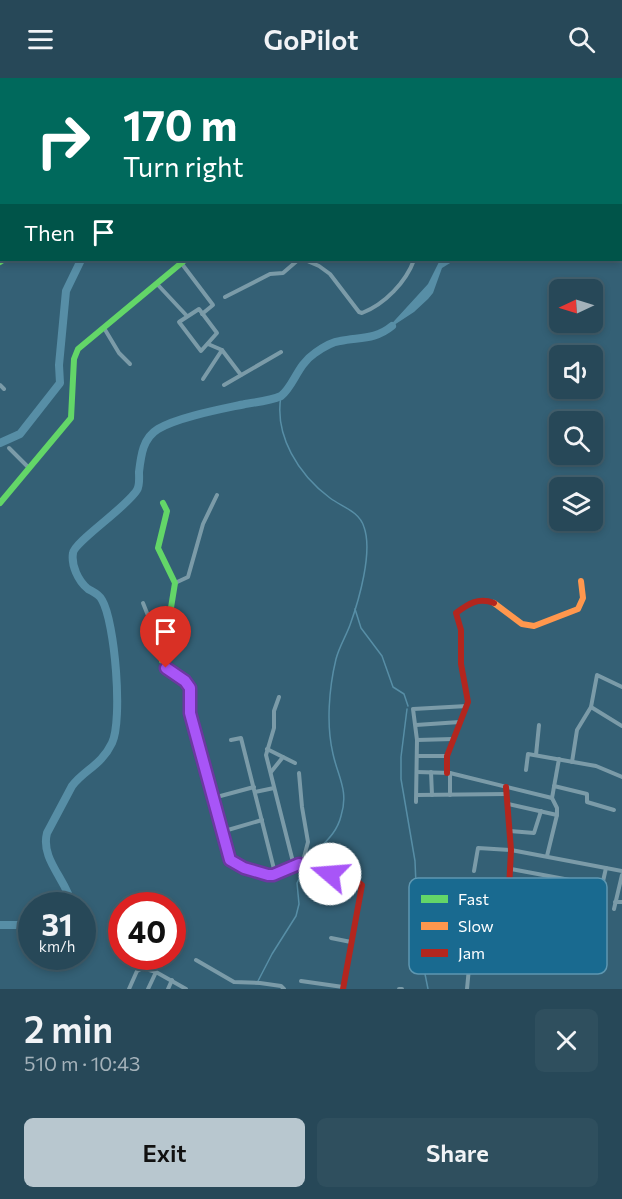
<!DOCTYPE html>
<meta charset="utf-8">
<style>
body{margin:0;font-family:Commissioner,sans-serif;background:#2f4f5e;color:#f1f3f6;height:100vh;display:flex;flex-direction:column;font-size:22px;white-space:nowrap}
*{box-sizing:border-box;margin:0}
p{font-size:20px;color:#a4b2ba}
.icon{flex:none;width:33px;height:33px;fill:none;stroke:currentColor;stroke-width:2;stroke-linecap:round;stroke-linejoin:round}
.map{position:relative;height:911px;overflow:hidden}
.drawer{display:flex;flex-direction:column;background:#274858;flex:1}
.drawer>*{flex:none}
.top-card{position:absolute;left:0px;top:0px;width:622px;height:183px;box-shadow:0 3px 9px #0003,0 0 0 2px #43606e;background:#00695c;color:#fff;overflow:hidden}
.needle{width:39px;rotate:266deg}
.fabs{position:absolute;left:549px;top:201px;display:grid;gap:12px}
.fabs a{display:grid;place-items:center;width:54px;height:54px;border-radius:9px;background:#274858;box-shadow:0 3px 9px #0003,0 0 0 2px #43606e;font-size:30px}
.speed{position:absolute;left:18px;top:814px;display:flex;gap:12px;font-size:30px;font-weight:700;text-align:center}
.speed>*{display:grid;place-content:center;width:78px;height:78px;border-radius:50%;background:#274858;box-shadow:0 3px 9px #0003,0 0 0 2px #43606e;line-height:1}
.speed small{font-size:15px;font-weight:400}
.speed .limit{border:9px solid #d22;background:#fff;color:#111}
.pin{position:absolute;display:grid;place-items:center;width:51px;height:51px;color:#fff;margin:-62px -26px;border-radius:50% 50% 50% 0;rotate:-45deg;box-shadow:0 0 6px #0007}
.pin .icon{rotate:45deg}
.me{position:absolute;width:66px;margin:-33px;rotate:288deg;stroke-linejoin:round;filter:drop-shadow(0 0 4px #0008)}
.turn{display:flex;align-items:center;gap:21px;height:126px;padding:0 24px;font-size:27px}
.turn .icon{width:78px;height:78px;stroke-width:2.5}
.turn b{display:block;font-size:42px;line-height:51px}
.then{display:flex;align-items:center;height:57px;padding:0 24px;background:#0003;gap:12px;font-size:22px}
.round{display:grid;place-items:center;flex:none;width:63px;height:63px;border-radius:9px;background:#2f4f5e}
.head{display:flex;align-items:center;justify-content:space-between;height:102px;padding:0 24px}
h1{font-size:36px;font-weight:600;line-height:45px}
.primary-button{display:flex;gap:12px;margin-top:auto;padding:12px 24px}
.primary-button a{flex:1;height:69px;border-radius:9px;background:#b8c7cf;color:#111;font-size:24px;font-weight:600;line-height:69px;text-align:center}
.primary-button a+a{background:#2f4f5e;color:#f1f3f6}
header{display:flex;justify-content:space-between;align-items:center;height:78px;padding:0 24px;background:#274858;font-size:27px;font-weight:600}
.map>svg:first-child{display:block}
.water{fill:#578ea6}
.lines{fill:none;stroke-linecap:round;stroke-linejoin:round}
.stream{stroke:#578ea6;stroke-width:1.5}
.river{stroke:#578ea6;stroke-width:8}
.street{stroke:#7b9ba8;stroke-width:4}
.fast{stroke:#63d668;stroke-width:6}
.slow{stroke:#ff974d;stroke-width:6}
.jam{stroke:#b3261e;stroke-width:6}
.route-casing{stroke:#6d37a1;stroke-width:15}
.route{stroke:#a855f7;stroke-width:10}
.key{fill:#196a90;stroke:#5e97b1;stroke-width:1.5}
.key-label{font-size:16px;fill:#fff}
</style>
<header><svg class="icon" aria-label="menu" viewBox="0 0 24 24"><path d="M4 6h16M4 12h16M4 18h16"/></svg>GoPilot<svg class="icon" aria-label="search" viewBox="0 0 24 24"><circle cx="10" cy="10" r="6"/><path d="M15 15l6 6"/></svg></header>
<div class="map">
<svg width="622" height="911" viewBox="0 0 622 911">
<rect width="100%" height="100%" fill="#346075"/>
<path class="water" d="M440,182h15l-13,8 -9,25 -5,6 -14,13 -29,19 43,-47z"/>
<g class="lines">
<g class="stream">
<path d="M281,318c-7,40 18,79 49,102 12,9 29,13 34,29 9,25 -5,73 -14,98 -4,11 -11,22 -14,34 -7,29 -10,66 -3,95 5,23 16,37 8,62 -5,21 -23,31 -34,47"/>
<path d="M355,531l6,19 21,28 11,31 11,7 4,12"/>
<path d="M407,631l-6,48v22l14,82 1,24 -4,43 9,26 7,35"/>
<path d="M258,903l14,-27 24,-38 3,-12 -2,-21 7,-14"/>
</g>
<g class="river">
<path d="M0,365l20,-9 40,-51 -1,-18 7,-74 15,-31"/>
<path d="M72,828c-4,-25 -32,-46 -25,-73l25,-47c13,-17 29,-20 40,-43 11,-23 3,-121 -10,-143 -3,-6 -9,-8 -14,-11 -10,-8 -17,-24 -15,-36 1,-11 54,-46 64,-63 3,-5 2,-12 2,-18 2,-17 4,-34 19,-43 20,-12 64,-20 87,-25 12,-2 25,-3 36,-8 13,-10 16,-31 34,-43 7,-5 16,-11 25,-12 20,-4 35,-1 52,-15"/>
<path d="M0,847h32"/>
</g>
<g class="street">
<path d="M372,0l1,2"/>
<path d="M404,0l2,2"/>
<path d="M619,0l1,2"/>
<path d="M413,2l1,-2"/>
<path d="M621,6l1,4"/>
<path d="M621,21h1"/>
<path d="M621,49h1"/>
<path d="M621,92h1"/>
<path d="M621,111l1,-2"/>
<path d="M305,182l14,6 11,8 29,38 3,1c23,-9 44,-31 52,-53"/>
<path d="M182,186l31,41 -11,9"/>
<path d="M158,207l29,31"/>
<path d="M225,219l45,-23 13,-1 15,-13"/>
<path d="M199,231l18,24 -16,18 -22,-29z"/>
<path d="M104,250l15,25 11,11"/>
<path d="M208,266l14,6 19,25"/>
<path d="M203,301l19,-29"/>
<path d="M0,307l4,4"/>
<path d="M224,307l57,-33"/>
<path d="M9,370l20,20"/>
<path d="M175,505l13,-6 15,-53 14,-29"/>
<path d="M143,525l8,20 9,15"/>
<path d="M279,619l-5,14v17l-8,27 28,111"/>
<path d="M591,629l31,19"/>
<path d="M416,647l44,-3"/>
<path d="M231,662l10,-2 34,135"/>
<path d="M417,662l36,-1"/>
<path d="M267,671l28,14"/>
<path d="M536,677l3,-30"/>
<path d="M417,678h30"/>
<path d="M572,684l5,-32 14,-23 6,-32 25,12"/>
<path d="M526,692l2,-16 68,12 26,11"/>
<path d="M271,694l12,-15"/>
<path d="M417,694l33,1 102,25 5,10v7l-10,41"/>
<path d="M431,694l1,23"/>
<path d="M299,695l3,34 6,35 -6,23"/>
<path d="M554,708l33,8v8l27,8"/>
<path d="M255,714l19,-4"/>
<path d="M417,717l90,-1"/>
<path d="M450,717v-22"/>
<path d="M213,720l41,-11"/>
<path d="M552,720l7,-39"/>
<path d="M416,724l1,-62 -4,-31 54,-3"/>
<path d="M508,726l49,11"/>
<path d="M510,753l24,2 7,-22"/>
<path d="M221,754l41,-12"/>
<path d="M511,791l91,17"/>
<path d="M474,793l4,-23 33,2 111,21"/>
<path d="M510,807l89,17"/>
<path d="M509,824l92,18"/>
<path d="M615,824h7"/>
<path d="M614,831l8,-34"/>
<path d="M507,850l38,12 48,8 8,-28 -2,-21 7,-31"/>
<path d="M528,857l8,-28"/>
<path d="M331,860l20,4"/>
<path d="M545,862l7,-30"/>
<path d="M560,865l7,-30"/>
<path d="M575,868l8,-30"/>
<path d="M196,882l38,22 26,1 21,3 3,3"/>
<path d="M435,893l17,1 6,-59"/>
<path d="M301,903l42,6"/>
<path d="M129,911l8,-18 6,-3 13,4 30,17"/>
<path d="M148,911l8,-17"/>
<path d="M168,911l4,-9"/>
<path d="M399,911h3"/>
<path d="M467,911l7,-74"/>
</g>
<g class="fast">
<path d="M493,2l5,-2"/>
<path d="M515,2l5,-2"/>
<path d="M0,120l2,1"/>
<path d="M0,184l3,-2"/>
<path d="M0,425l71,-85 3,-59 4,-10 107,-89"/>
<path d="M163,425l4,8 -9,37 17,35 -6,37 -9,18 2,23 4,7 19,13 5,7v25l19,71"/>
</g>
<g class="slow">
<path d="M260,2l1,-2"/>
<path d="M494,525l28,21 12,2 44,-17 5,-11 -2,-17"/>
</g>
<g class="jam">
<path d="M447,695v-17l21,-54 -7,-38v-34l-5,-17c12,-9 22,-16 38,-10"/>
<path d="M209,706l18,71 3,5 8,5 30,10 34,-10 55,16 5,4 -19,104"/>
<path d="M443,833l-6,43h46l23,-7 5,-97 -5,-63"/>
</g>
</g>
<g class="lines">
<g class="route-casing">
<path id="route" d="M166,590l19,13 5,7v25l40,147 14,8 24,7h5l26,-11 31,10"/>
</g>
<use href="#route" class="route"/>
</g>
<rect x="409" y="800" width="198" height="96" rx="9" class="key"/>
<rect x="421" y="817" width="27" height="8" fill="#63d668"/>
<rect x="421" y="844" width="27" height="8" fill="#ff974d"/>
<rect x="421" y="871" width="27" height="8" fill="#b3261e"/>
<g class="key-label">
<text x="458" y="827">Fast</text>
<text x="458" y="854">Slow</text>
<text x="458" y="881">Jam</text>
</g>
</svg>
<div class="fabs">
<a><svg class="needle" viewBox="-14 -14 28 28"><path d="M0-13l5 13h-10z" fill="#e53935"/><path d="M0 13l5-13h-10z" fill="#a4b2ba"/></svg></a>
<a><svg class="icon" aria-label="sound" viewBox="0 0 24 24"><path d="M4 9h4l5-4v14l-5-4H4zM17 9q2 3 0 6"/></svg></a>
<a><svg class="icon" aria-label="search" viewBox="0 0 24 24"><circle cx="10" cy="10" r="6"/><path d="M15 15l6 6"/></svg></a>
<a><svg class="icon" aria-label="layers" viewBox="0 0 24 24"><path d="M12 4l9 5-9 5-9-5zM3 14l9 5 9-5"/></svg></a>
</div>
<div class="speed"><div>31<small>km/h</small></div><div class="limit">40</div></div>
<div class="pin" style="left:166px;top:590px;background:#d93025"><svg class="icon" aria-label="arrive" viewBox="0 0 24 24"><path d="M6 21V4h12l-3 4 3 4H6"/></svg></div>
<svg class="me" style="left:330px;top:796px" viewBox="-20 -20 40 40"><circle r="19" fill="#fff"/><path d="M0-13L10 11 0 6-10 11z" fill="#a855f7"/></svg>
<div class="top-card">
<div class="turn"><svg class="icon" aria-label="right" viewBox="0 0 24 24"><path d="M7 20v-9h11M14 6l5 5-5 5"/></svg><div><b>170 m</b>Turn right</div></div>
<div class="then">Then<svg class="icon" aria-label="arrive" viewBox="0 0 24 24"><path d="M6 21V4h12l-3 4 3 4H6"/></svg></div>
</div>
</div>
<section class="drawer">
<div class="head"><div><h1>2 min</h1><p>510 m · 10:43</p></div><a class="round"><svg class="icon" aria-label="close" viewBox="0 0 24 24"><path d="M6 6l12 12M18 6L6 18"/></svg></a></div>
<div class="primary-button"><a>Exit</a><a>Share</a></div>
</section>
